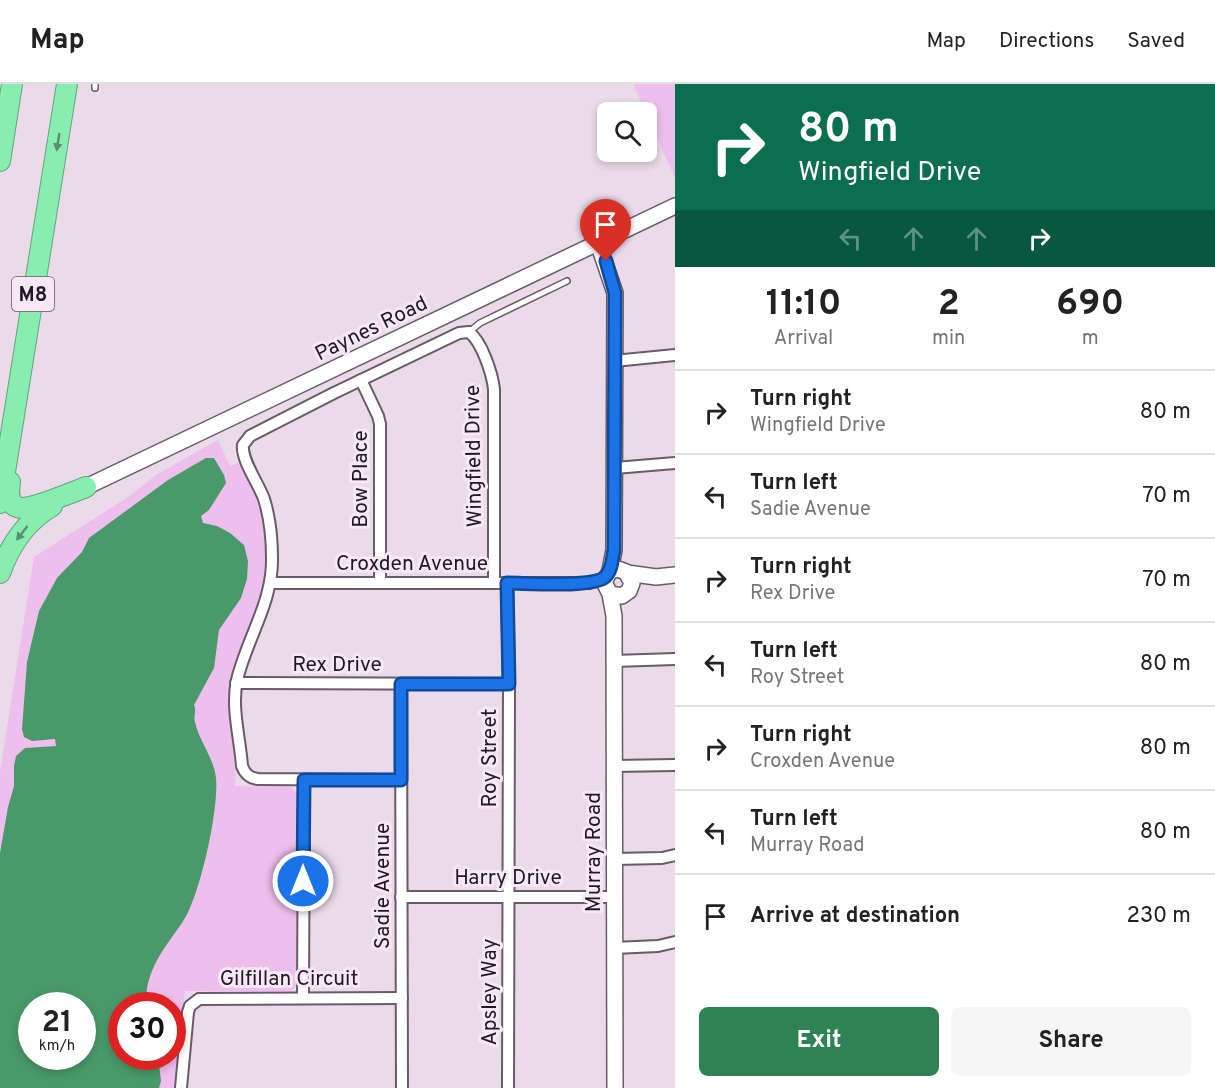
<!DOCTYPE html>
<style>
body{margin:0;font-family:Overpass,sans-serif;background:#f6f6f6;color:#222;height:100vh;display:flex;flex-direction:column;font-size:22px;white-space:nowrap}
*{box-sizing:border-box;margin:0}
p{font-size:20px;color:#767676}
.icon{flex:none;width:33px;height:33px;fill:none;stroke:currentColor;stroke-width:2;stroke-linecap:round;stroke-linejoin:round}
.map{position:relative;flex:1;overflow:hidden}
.details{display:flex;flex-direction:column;background:#fff;width:540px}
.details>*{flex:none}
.banner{background:#0b6e4f;color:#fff;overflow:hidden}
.buttons{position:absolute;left:597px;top:18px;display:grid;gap:12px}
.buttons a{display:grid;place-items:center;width:60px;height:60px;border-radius:9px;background:#fff;box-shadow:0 3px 9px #0003;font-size:30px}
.speed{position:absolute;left:18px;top:908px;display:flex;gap:12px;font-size:30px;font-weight:700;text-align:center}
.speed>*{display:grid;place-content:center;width:78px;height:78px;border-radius:50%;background:#fff;box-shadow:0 3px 9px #0003;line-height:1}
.speed small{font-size:15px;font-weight:400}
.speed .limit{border:9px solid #d22;background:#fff;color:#111}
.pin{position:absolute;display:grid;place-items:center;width:51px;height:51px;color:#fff;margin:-62px -26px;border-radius:50% 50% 50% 0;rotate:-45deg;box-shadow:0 0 6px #0007}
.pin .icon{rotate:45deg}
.me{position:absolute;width:66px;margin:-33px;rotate:0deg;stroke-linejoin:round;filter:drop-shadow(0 0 4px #0008)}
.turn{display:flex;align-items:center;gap:21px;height:126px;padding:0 24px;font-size:27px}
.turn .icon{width:78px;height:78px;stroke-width:2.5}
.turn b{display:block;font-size:42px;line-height:51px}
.lanes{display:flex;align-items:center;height:57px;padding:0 24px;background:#0003;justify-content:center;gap:30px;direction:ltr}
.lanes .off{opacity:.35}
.eta{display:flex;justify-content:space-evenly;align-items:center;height:102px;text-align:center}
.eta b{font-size:36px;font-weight:700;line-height:42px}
.button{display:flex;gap:12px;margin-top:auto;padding:12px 24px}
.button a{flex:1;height:69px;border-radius:9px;background:#2f8254;color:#fff;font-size:24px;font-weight:700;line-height:69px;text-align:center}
.button a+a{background:#f6f6f6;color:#222}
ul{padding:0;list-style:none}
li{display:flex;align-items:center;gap:18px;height:84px;padding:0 24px;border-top:2px solid #e0e0e0}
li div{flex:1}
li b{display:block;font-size:22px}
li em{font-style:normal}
header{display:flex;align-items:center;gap:36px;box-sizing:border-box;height:84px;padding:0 30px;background:#fff;border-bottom:2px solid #e0e0e0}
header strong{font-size:28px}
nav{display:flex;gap:33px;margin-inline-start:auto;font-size:21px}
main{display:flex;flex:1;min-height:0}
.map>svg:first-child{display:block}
.green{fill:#eebfed;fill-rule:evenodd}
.water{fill:#49996a;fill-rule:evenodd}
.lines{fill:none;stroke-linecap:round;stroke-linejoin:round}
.lane-casing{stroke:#695b69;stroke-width:8}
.street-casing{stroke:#695b69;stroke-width:14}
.secondary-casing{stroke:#695b69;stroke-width:18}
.highway-casing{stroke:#64a47e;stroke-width:22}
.lane{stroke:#fff;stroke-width:5}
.street{stroke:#fff;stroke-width:10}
.secondary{stroke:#fff;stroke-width:15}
.highway{stroke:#88eeb0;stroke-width:20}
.oneway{fill:#598f6f}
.route-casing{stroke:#114b97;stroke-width:15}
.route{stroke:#1a73e8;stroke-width:10}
.labels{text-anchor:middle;stroke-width:6;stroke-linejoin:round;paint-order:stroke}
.shield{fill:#f8e7f7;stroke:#615860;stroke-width:1.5}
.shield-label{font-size:20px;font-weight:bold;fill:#201a20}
.street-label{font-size:21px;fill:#201a20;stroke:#f8e7f7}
</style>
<header>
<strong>Map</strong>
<nav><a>Map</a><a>Directions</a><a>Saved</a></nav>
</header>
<main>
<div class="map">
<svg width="675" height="1004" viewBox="0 0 675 1004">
<rect width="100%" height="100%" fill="#ebdaea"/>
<g class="green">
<path d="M633,0h42v94z"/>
<path d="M218,356l12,26 8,-3 5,2c23,51 32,97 11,151 -9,24 -21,44 -23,70 -4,33 6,67 4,100l56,1 8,8v188l-8,8h-106l-10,97h-175v-316l34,-215 97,-62 25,-20zM32,921h50v51h-50zM122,921h50v51h-50z"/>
</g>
<path class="water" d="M206,374h8l10,17 2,8 -17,27 -8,6 2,7 14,3 13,7 14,12 4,16 -1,18 -6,19 -22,32 -5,38 -20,37c3,7 -1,11 1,17 4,19 19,36 21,56 3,31 -16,120 -34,145 -19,27 -37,48 -36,82h-24v51h36l3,25 -2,7h-159v-235l8,-46 6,-21v-20l2,-10 9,-8 31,-2 -1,-7 -23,2 -8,-4 -2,-8 5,-67 12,-51 18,-33 25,-26 7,-14 79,-58zM32,921h50v51h-50z"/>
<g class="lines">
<g class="lane-casing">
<g id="lane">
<path d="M95,4v-4"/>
<path d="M469,248l11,-9 87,-42"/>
</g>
</g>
<g class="street-casing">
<g id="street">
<path d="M614,277l61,-6"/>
<path d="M361,296l17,36 2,8v158"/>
<path d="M615,384l60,-5"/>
<path d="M271,499h318l16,-5"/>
<path d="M507,499l2,101 -1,404"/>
<path d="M614,577l61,-2"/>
<path d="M236,599l273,1"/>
<path d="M401,600l1,404"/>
<path d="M614,682l61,-1"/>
<path d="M401,696l-143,-1c-9,-1 -13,-5 -16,-13 -2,-28 -11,-59 -5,-86 10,-42 36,-78 35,-122 0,-20 -2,-40 -8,-59 -5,-15 -23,-39 -21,-54l7,-9 84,-43 125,-60 10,-1c13,10 23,41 25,57v193"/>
<path d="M614,775l48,-1 13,-3"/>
<path d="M401,813h214"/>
<path d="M614,864l44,-2 17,-4"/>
<path d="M303,914l1,-218"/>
<path d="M181,1004l7,-76 2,-6 9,-7 203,-1"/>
</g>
</g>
<g class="secondary-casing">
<g id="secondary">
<path d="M598,159l17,50 -1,257 -4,21"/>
<path d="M86,403l589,-281"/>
<path d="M627,489l29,4 19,-2"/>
<path d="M610,510l12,2 7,-5 3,-8 -6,-11 -8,-3 -8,2 -6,11 6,12 4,22 1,472"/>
</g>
</g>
<g class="highway-casing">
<g id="highway">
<path d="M0,77l12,-77"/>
<path d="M10,398c-5,35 17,27 40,19 12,-5 24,-9 36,-14"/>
<path d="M0,419l67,-419"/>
<path d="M0,489c10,-28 26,-52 52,-67"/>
</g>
</g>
<use href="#lane" class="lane"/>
<use href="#street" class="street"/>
<use href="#secondary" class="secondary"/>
<use href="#highway" class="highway"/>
</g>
<defs><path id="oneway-solid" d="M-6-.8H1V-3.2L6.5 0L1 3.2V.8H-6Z" transform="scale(1.5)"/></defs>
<g class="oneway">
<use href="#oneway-solid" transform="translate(58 58) rotate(99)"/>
<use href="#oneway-solid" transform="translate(22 449) rotate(128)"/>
</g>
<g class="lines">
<g class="route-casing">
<path id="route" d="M303,797l1,-101h97v-96h108l-2,-101c19,0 86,5 98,-6 7,-6 7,-18 9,-27l1,-257 -9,-32"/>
</g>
<use href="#route" class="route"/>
</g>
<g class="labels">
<rect class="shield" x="12" y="193" width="42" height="34" rx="4.5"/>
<g class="shield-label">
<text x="33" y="217">M8</text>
</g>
<g class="street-label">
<text transform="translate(371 244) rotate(-26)" y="7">Paynes Road</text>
<text transform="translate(473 372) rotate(-91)" y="7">Wingfield Drive</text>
<text transform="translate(360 395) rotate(-90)" y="7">Bow Place</text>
<text x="412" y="486">Croxden Avenue</text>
<text x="337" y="587">Rex Drive</text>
<text transform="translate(489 674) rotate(-90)" y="7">Roy Street</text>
<text transform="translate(593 768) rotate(-90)" y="7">Murray Road</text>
<text x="508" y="800">Harry Drive</text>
<text transform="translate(382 802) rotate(-90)" y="7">Sadie Avenue</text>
<text x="289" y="901">Gilfillan Circuit</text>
<text transform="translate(489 908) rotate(-90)" y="7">Apsley Way</text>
</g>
</g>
</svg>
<div class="buttons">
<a><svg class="icon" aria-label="search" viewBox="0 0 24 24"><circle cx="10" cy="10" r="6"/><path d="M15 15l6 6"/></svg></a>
</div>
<div class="speed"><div>21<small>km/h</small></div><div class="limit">30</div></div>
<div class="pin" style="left:606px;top:177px;background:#d93025"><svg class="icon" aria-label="arrive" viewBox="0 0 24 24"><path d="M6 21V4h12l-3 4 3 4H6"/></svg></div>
<svg class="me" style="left:303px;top:797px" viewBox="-20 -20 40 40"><circle r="17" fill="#1a73e8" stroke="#fff" stroke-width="3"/><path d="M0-11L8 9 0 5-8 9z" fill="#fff"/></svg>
</div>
<section class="details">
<div class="banner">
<div class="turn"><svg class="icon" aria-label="right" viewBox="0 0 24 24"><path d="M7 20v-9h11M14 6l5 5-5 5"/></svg><div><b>80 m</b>Wingfield Drive</div></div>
<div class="lanes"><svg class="icon off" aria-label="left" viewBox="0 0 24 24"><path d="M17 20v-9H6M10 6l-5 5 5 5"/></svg><svg class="icon off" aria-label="ahead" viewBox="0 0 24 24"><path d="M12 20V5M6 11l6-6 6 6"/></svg><svg class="icon off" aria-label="ahead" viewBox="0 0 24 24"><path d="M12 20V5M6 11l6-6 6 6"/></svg><svg class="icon" aria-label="right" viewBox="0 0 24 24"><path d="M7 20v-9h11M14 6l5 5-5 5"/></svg></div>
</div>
<div class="eta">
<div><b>11:10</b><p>Arrival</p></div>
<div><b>2</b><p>min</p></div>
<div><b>690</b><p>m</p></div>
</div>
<ul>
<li><svg class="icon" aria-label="right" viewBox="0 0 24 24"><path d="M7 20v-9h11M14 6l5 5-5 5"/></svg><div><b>Turn right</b><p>Wingfield Drive</p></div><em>80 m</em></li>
<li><svg class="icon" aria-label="left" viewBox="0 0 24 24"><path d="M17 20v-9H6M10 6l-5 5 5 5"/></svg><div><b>Turn left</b><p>Sadie Avenue</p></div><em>70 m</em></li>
<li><svg class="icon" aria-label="right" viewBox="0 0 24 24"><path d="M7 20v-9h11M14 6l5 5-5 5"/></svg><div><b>Turn right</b><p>Rex Drive</p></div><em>70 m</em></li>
<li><svg class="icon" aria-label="left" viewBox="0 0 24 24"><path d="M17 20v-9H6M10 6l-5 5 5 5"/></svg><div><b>Turn left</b><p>Roy Street</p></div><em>80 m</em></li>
<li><svg class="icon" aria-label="right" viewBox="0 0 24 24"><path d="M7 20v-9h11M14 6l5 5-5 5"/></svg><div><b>Turn right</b><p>Croxden Avenue</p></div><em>80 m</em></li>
<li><svg class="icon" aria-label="left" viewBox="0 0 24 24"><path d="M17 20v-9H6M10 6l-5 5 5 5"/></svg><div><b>Turn left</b><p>Murray Road</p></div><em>80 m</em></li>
<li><svg class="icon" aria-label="arrive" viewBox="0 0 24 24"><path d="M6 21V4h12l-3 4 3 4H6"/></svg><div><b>Arrive at destination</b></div><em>230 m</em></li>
</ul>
<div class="button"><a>Exit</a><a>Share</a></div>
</section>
</main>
